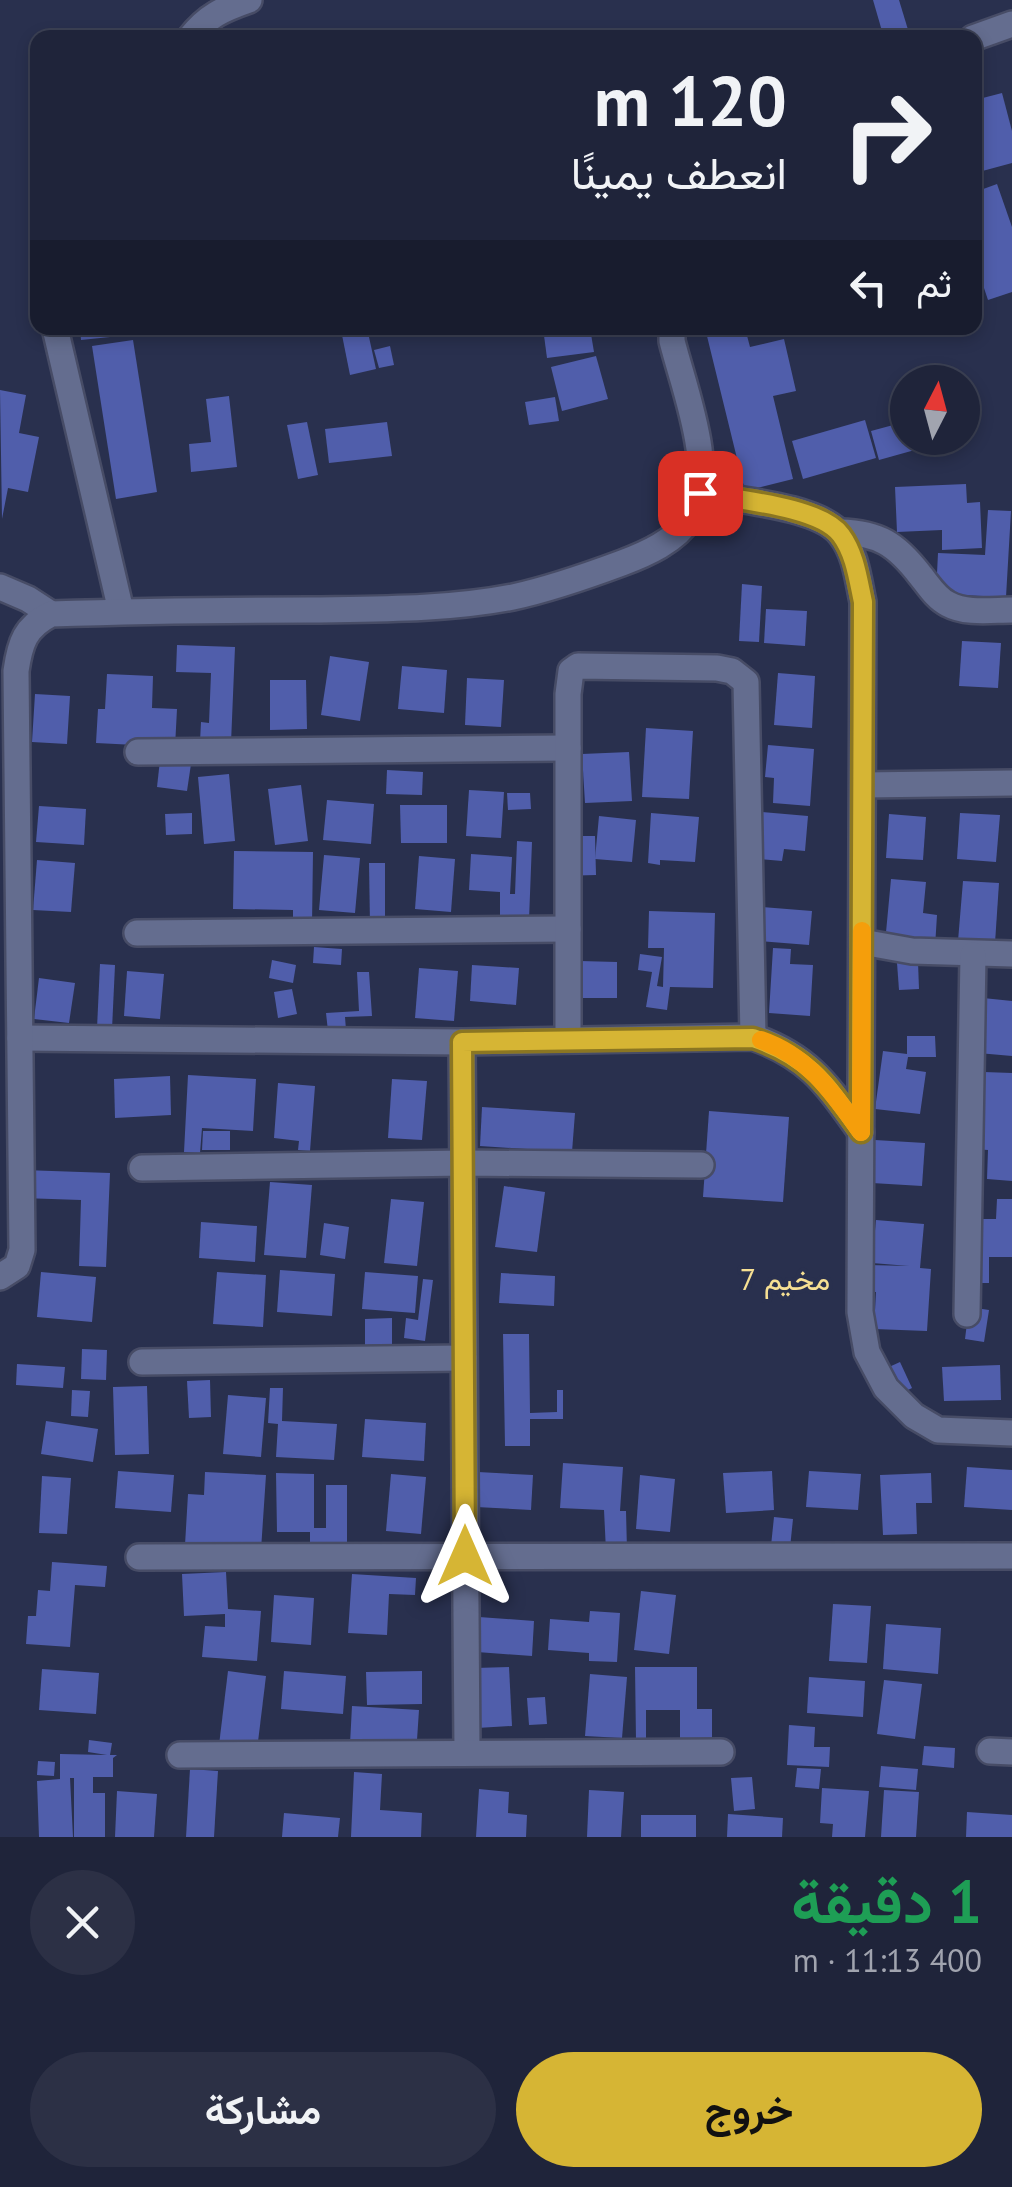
<!DOCTYPE html>
<html lang="ar">
<meta charset="utf-8">
<style>
body{margin:0;font-family:"PT Sans",Vazirmatn,sans-serif;background:#2c3045;color:#f1f3f6;direction:rtl;height:100vh;display:flex;flex-direction:column;font-size:38px;white-space:nowrap}
*{box-sizing:border-box;margin:0}
p{font-size:32px;color:#a1a4af}
.icon{flex:none;width:55px;height:55px;fill:none;stroke:currentColor;stroke-width:2;stroke-linecap:round;stroke-linejoin:round}
.map{position:relative;height:1837px;overflow:hidden;direction:ltr}
.details{display:flex;flex-direction:column;background:#1f243a;flex:1}
.details>*{flex:none}
.guide{position:absolute;left:30px;top:30px;width:952px;height:305px;border-radius:20px;box-shadow:0 5px 15px #0003,0 0 0 2px #3c4154;direction:rtl;background:#1f243a;color:#f1f3f6;overflow:hidden}
.needle{width:65px;rotate:6deg}
.buttons{position:absolute;left:890px;top:365px;display:grid;gap:20px}
.buttons a{display:grid;place-items:center;width:90px;height:90px;border-radius:50%;background:#1f243a;box-shadow:0 5px 15px #0003,0 0 0 2px #3c4154;font-size:50px}
.pin{position:absolute;display:grid;place-items:center;width:85px;height:85px;color:#fff;margin:-42px;border-radius:20px;box-shadow:0 5px 15px #0006}
.me{position:absolute;width:110px;margin:-55px;rotate:0deg;stroke-linejoin:round;filter:drop-shadow(0 0 8px #0008)}
.turn{display:flex;align-items:center;gap:35px;height:210px;padding:0 30px;font-size:45px}
.turn .icon{width:130px;height:130px;stroke-width:2.5}
.turn b{display:block;font-size:70px;line-height:85px}
.then{display:flex;align-items:center;height:95px;padding:0 30px;background:#0003;gap:20px;font-size:38px}
.round{display:grid;place-items:center;flex:none;width:105px;height:105px;border-radius:52px;background:#2c3045}
.head{display:flex;align-items:center;justify-content:space-between;height:170px;padding:0 30px}
h1{font-size:60px;font-weight:700;line-height:75px;color:#1e9e55}
.action{display:flex;gap:20px;margin-top:auto;padding:20px 30px}
.action a{flex:1;height:115px;border-radius:60px;background:#d6b534;color:#111;font-size:40px;font-weight:700;line-height:115px;text-align:center}
.action a+a{background:#2c3045;color:#f1f3f6}
.map>svg:first-child{display:block}
.building{fill:#505eab}
.lines{fill:none;stroke-linecap:round;stroke-linejoin:round}
.street-casing{stroke:#474c66;stroke-width:30}
.street{stroke:#646d8f;stroke-width:25}
.route-casing{stroke:#8b7622;stroke-width:25}
.route{stroke:#d6b534;stroke-width:18}
.slow{stroke:#f59e0b;stroke-width:18}
.labels{text-anchor:middle;stroke-width:8;stroke-linejoin:round;paint-order:stroke}
.neighbourhood-label{font-size:30px;fill:#f7e093;stroke:#29304e}
</style>
<div class="map">
<svg width="1012" height="1837" viewBox="0 0 1012 1837">
<rect width="100%" height="100%" fill="#29304e"/>
<g class="building">
<path d="M873,0h26l10,33 -25,5z"/>
<path d="M1002,93l10,38v32l-37,10v-73z"/>
<path d="M997,184l15,43v65l-24,8 -13,-39v-69z"/>
<path d="M80,328h98v2l-97,10z"/>
<path d="M352,328h15l9,41 -26,6 -9,-45z"/>
<path d="M543,328h47l4,24 -47,6z"/>
<path d="M705,328h40l5,19 34,-8 12,52 -23,5 20,83 -48,12z"/>
<path d="M133,340l24,152 -41,7 -24,-153z"/>
<path d="M390,346l4,19 -15,3 -5,-18z"/>
<path d="M596,356l12,43 -46,12 -11,-44z"/>
<path d="M0,390l26,5 -7,38 20,4 -11,55 -20,-4 -6,31z"/>
<path d="M229,396l8,71 -46,5 -2,-28 22,-2 -5,-43z"/>
<path d="M555,397l4,24 -30,4 -4,-23z"/>
<path d="M865,420l11,38 -73,21 -11,-38z"/>
<path d="M908,421v17h11l3,10 -43,12 -8,-29z"/>
<path d="M307,422l11,53 -20,4 -11,-54z"/>
<path d="M387,422l5,34 -63,7 -4,-34z"/>
<path d="M966,484l1,19 13,-1 2,46 -40,2v-20l-45,2 -2,-45z"/>
<path d="M988,510l23,1 -5,86 -70,-3 2,-41 47,2z"/>
<path d="M742,584l20,2 -3,56 -20,-1z"/>
<path d="M766,609l41,2 -2,35 -41,-3z"/>
<path d="M962,641l39,2 -3,45 -39,-2z"/>
<path d="M177,645l58,2 -4,96 -31,-1 1,-20 8,1 2,-50 -35,-1z"/>
<path d="M330,656l39,6 -9,59 -39,-6z"/>
<path d="M402,666l45,4 -3,43 -46,-4z"/>
<path d="M778,673l37,3 -3,52 -38,-3z"/>
<path d="M107,674l46,2 -1,32 25,1 -2,38 -79,-4 2,-34h7z"/>
<path d="M467,678l37,2 -3,47 -36,-2z"/>
<path d="M270,680h36l1,49 -37,1z"/>
<path d="M35,694l35,2 -3,48 -35,-2z"/>
<path d="M646,728l47,3 -4,68 -47,-2z"/>
<path d="M768,745l46,4 -4,57 -37,-3 1,-25 -9,-1z"/>
<path d="M629,752l3,49 -47,2 -3,-49z"/>
<path d="M160,760l31,4 -4,27 -30,-4z"/>
<path d="M387,770l36,2 -1,23 -36,-1z"/>
<path d="M229,774l6,67 -31,3 -6,-67z"/>
<path d="M301,785l7,56 -33,4 -7,-56z"/>
<path d="M469,790l35,2 -3,46 -35,-2z"/>
<path d="M507,793h23l1,16 -23,1z"/>
<path d="M327,800l47,4 -3,40 -48,-4z"/>
<path d="M400,805h47v38h-46z"/>
<path d="M39,806l47,3 -2,36 -48,-3z"/>
<path d="M762,812l46,4 -3,35 -21,-2 -2,12 -24,-2z"/>
<path d="M192,813v21l-26,1 -1,-21z"/>
<path d="M651,813l48,4 -4,45 -35,-2v5l-12,-2z"/>
<path d="M960,813l40,2 -4,47 -39,-3z"/>
<path d="M889,814l37,3 -3,43 -37,-2z"/>
<path d="M599,816l37,4 -4,42 -37,-3z"/>
<path d="M559,836h36l1,39 -37,1z"/>
<path d="M517,841l15,1 -3,78 -29,-1v-27l-31,-2 2,-36 41,3 -2,37h5z"/>
<path d="M234,851l79,1 -1,73h-19v-15l-60,-1z"/>
<path d="M324,855l36,3 -5,55 -36,-3z"/>
<path d="M419,856l36,3 -4,53 -36,-3z"/>
<path d="M37,860l38,3 -4,49 -38,-2z"/>
<path d="M369,863h16v61l-15,1z"/>
<path d="M891,879l35,3 -3,31 14,2 -2,32 -50,-4z"/>
<path d="M963,881l36,2 -4,60 -37,-2z"/>
<path d="M762,907l50,4 -3,34 -50,-4z"/>
<path d="M649,911l66,2 -2,75 -43,-1 -3,23 -21,-3 6,-35 -14,-2 2,-16 22,3 -5,29 6,1 1,-39h-16z"/>
<path d="M314,947l28,2 -1,16 -28,-2z"/>
<path d="M773,948l18,1 -1,15 23,1 -3,51 -41,-3z"/>
<path d="M272,960l24,5 -3,18 -24,-5z"/>
<path d="M580,961l37,1v36h-37z"/>
<path d="M918,962l1,27 -20,1 -2,-27z"/>
<path d="M100,964l15,1 -3,64 -15,-1z"/>
<path d="M472,965l47,3 -3,37 -46,-4z"/>
<path d="M419,968l39,3 -4,50 -39,-3z"/>
<path d="M127,971l37,3 -4,45 -36,-3z"/>
<path d="M357,972h12l3,44 -27,1 1,13 -18,1 -2,-18 33,-2z"/>
<path d="M39,978l36,5 -6,40 -35,-4z"/>
<path d="M292,989l5,25 -19,4 -4,-26z"/>
<path d="M983,998l29,3v55l-34,-3z"/>
<path d="M907,1036h28l1,21h-28l-2,12 20,3 -6,42 -45,-5 8,-58 24,3z"/>
<path d="M984,1072l28,1v108l-25,-2 1,-29 -28,-2 22,-26z"/>
<path d="M188,1075l68,4 -3,52 -51,-3 -2,25 -16,-1z"/>
<path d="M170,1076l1,39 -56,3 -1,-39z"/>
<path d="M392,1079l35,2 -5,59 -34,-2z"/>
<path d="M278,1083l37,3 -5,65 -12,-1 1,-9 -25,-3z"/>
<path d="M482,1107l93,6 -3,39 -92,-6z"/>
<path d="M709,1111l80,6 -6,85 -80,-5z"/>
<path d="M203,1131h27v19h-28z"/>
<path d="M875,1140l50,3 -3,43 -50,-3z"/>
<path d="M23,1170l87,3 -4,94 -27,-1 2,-66 -59,-2z"/>
<path d="M270,1182l42,3 -6,73 -42,-3z"/>
<path d="M504,1186l41,6 -8,60 -42,-5z"/>
<path d="M391,1199l33,3 -7,64 -33,-3z"/>
<path d="M997,1199h15v58h-23v26h-22l1,-64h28z"/>
<path d="M876,1220l48,4 -4,44 11,1 -4,62 -53,-2 2,-37h-9l1,-27 41,1 -37,-3z"/>
<path d="M201,1222l56,4 -2,36 -56,-4z"/>
<path d="M324,1223l25,4 -4,32 -25,-4z"/>
<path d="M280,1270l55,4 -3,42 -55,-4z"/>
<path d="M41,1272l55,5 -4,45 -55,-5z"/>
<path d="M217,1272l49,3 -3,52 -50,-3z"/>
<path d="M365,1272l53,4 -3,37 -53,-4z"/>
<path d="M501,1273l54,3 -1,30 -55,-3z"/>
<path d="M423,1279l10,1 -8,61 -21,-3 2,-20 12,2z"/>
<path d="M969,1307l20,3 -5,32 -19,-3z"/>
<path d="M392,1318v26l-27,1v-26z"/>
<path d="M503,1334h26l1,79 27,-1v-22h6v29h-33v27h-25z"/>
<path d="M82,1349l25,1 -1,30 -25,-1z"/>
<path d="M900,1362l12,26 -22,11 -12,-27z"/>
<path d="M17,1364l48,3 -2,21 -47,-3z"/>
<path d="M1000,1365l1,35 -57,1 -2,-34z"/>
<path d="M210,1380l1,37 -22,1 -2,-37z"/>
<path d="M147,1386l2,68 -34,1 -2,-68z"/>
<path d="M270,1388h13l-1,33 55,3 -3,36 -58,-3 2,-33 -10,-1z"/>
<path d="M72,1390l18,1 -2,26 -17,-1z"/>
<path d="M228,1395l38,3 -5,59 -38,-3z"/>
<path d="M365,1419l61,4 -2,38 -62,-4z"/>
<path d="M46,1421l52,8 -5,33 -52,-8z"/>
<path d="M563,1463l60,4 -3,44h6l1,39 -21,1 -2,-41 -44,-2z"/>
<path d="M967,1467l45,3v40l-48,-3z"/>
<path d="M118,1471l56,4 -3,37 -56,-4z"/>
<path d="M772,1471l2,39 -48,3 -3,-40z"/>
<path d="M809,1471l52,3 -3,36 -52,-3z"/>
<path d="M205,1472l61,3 -5,75 -76,-5 3,-51 16,1z"/>
<path d="M478,1472l55,3 -2,35 -55,-3z"/>
<path d="M276,1473l38,1v54h12v-43h21v65h-37v-18h-33z"/>
<path d="M931,1473l1,30h-16l1,31 -34,1 -3,-60z"/>
<path d="M391,1474l35,3 -5,57 -35,-3z"/>
<path d="M640,1475l35,4 -5,53 -34,-3z"/>
<path d="M42,1476l29,2 -4,56 -28,-1z"/>
<path d="M774,1517l19,2 -3,29 -19,-2z"/>
<path d="M52,1562l55,4 -2,21 -30,-2 -5,62 -44,-3 2,-28h8l2,-26 12,1z"/>
<path d="M226,1572l2,37 33,2 -4,50 -55,-4 3,-31 20,1v-13l-41,2 -2,-42z"/>
<path d="M352,1574l64,4 -1,17 -26,-1 -2,41 -39,-2z"/>
<path d="M641,1591l35,4 -7,59 -35,-4z"/>
<path d="M274,1595l40,3 -3,47 -40,-3z"/>
<path d="M833,1604l38,2 -4,57 -38,-2z"/>
<path d="M590,1611l30,2 -3,49 -28,-1v-8l-41,-3 2,-31 39,3z"/>
<path d="M479,1617l55,4 -2,35 -55,-4z"/>
<path d="M886,1624l55,4 -3,46 -55,-5z"/>
<path d="M509,1667l3,59 -35,2 -2,-60z"/>
<path d="M635,1667h62v42h15v39l-32,1v-39h-34v31h-10z"/>
<path d="M42,1669l57,4 -3,41 -57,-4z"/>
<path d="M228,1671l38,5 -9,74 -38,-5z"/>
<path d="M284,1671l62,5 -3,38 -62,-5z"/>
<path d="M422,1671v33l-55,1 -1,-33z"/>
<path d="M590,1674l37,3 -5,61 -37,-2z"/>
<path d="M809,1677l56,4 -2,36 -56,-4z"/>
<path d="M884,1680l38,4 -7,55 -38,-5z"/>
<path d="M545,1697l2,27 -18,1 -2,-27z"/>
<path d="M352,1706l67,4 -2,30 -26,-1v7l-41,-2z"/>
<path d="M789,1725l26,2 -1,20h16l-1,20 -42,-2z"/>
<path d="M89,1740l23,3 -2,12h7l-4,3v19h-20v16h12v44h-31v-59h-4l3,59h-34l-2,-56 23,-2v-25l47,1 -19,-3z"/>
<path d="M924,1746l31,2 -1,20 -32,-3z"/>
<path d="M38,1761l17,1 -1,14 -17,-1z"/>
<path d="M881,1766l37,3 -2,21 -37,-3z"/>
<path d="M797,1768l24,1 -2,20 -24,-2z"/>
<path d="M190,1769l28,2 -4,66h-28z"/>
<path d="M354,1772l28,2 -2,36 42,3 -1,24h-70z"/>
<path d="M752,1777l3,32 -21,2 -3,-33z"/>
<path d="M822,1788l47,3 -4,46h-33l1,-13 -13,-1z"/>
<path d="M479,1789l30,3 -1,21 19,2 -1,22h-50z"/>
<path d="M589,1790l35,2 -3,45h-34z"/>
<path d="M884,1790l35,2 -3,45h-35z"/>
<path d="M117,1791l40,3 -3,43h-39z"/>
<path d="M967,1812l45,3v22h-46z"/>
<path d="M284,1813l56,5 -2,19h-56z"/>
<path d="M728,1814l55,4 -1,19h-55z"/>
<rect x="641" y="1815" width="55" height="22"/>
</g>
<g class="lines">
<g class="street-casing">
<g id="street">
<path d="M190,38c17,-22 33,-29 59,-38"/>
<path d="M973,38l39,-14"/>
<path d="M55,328l66,283"/>
<path d="M700,493c35,7 120,13 141,42 15,19 17,44 22,67l-3,710 7,40 19,36 28,28 24,14 74,3"/>
<path d="M840,532c39,1 56,12 80,43 9,11 16,23 28,29 18,10 44,6 64,6"/>
<path d="M0,587l28,12 23,15"/>
<path d="M138,752l430,-4"/>
<path d="M863,785l149,-2"/>
<path d="M137,933l431,-4"/>
<path d="M862,942l50,9 100,3"/>
<path d="M20,1038l442,4 291,-5c57,20 74,48 108,95"/>
<path d="M568,1040v-346l3,-23 7,-5 139,2 15,3 14,11 7,355"/>
<path d="M462,1042l5,711"/>
<path d="M142,1168l322,-5 237,2"/>
<path d="M0,1277l17,-11 5,-16 -6,-579c4,-28 9,-44 35,-57 86,-3 172,-4 258,-4 67,-1 138,0 204,-13 37,-8 74,-21 109,-34 24,-9 54,-22 68,-45 28,-45 -6,-129 -18,-177v-13"/>
<path d="M967,1314l6,-359"/>
<path d="M142,1362l322,-4"/>
<path d="M139,1557l873,-1"/>
<path d="M990,1751l22,1"/>
<path d="M180,1755l541,-3"/>
</g>
</g>
<use href="#street" class="street"/>
</g>
<g class="lines">
<g class="route-casing">
<path id="route" d="M465,1556l-3,-514 291,-4c57,19 74,47 108,94l2,-530c-5,-23 -8,-48 -22,-67 -21,-29 -106,-35 -141,-42"/>
</g>
<use href="#route" class="route"/>
<path class="slow" d="M761,1040c47,16 72,53 100,92l1,-201"/>
</g>
<g class="labels">
<g class="neighbourhood-label">
<text x="785" y="1290">مخيم 7</text>
</g>
</g>
</svg>
<div class="buttons">
<a><svg class="needle" viewBox="-14 -14 28 28"><path d="M0-13l5 13h-10z" fill="#e53935"/><path d="M0 13l5-13h-10z" fill="#a1a4af"/></svg></a>
</div>
<div class="pin" style="left:700px;top:493px;background:#d93025"><svg class="icon" aria-label="arrive" viewBox="0 0 24 24"><path d="M6 21V4h12l-3 4 3 4H6"/></svg></div>
<svg class="me" style="left:465px;top:1556px" viewBox="-20 -20 40 40"><path d="M0-17L14 15 0 8-14 15z" fill="#d6b534" stroke="#fff" stroke-width="4"/></svg>
<div class="guide">
<div class="turn"><svg class="icon" aria-label="right" viewBox="0 0 24 24"><path d="M7 20v-9h11M14 6l5 5-5 5"/></svg><div><b>120 m</b>انعطف يمينًا</div></div>
<div class="then">ثم<svg class="icon" aria-label="left" viewBox="0 0 24 24"><path d="M17 20v-9H6M10 6l-5 5 5 5"/></svg></div>
</div>
</div>
<section class="details">
<div class="head"><div><h1>1 دقيقة</h1><p>400 m · 11:13</p></div><a class="round"><svg class="icon" aria-label="close" viewBox="0 0 24 24"><path d="M6 6l12 12M18 6L6 18"/></svg></a></div>
<div class="action"><a>خروج</a><a>مشاركة</a></div>
</section>
